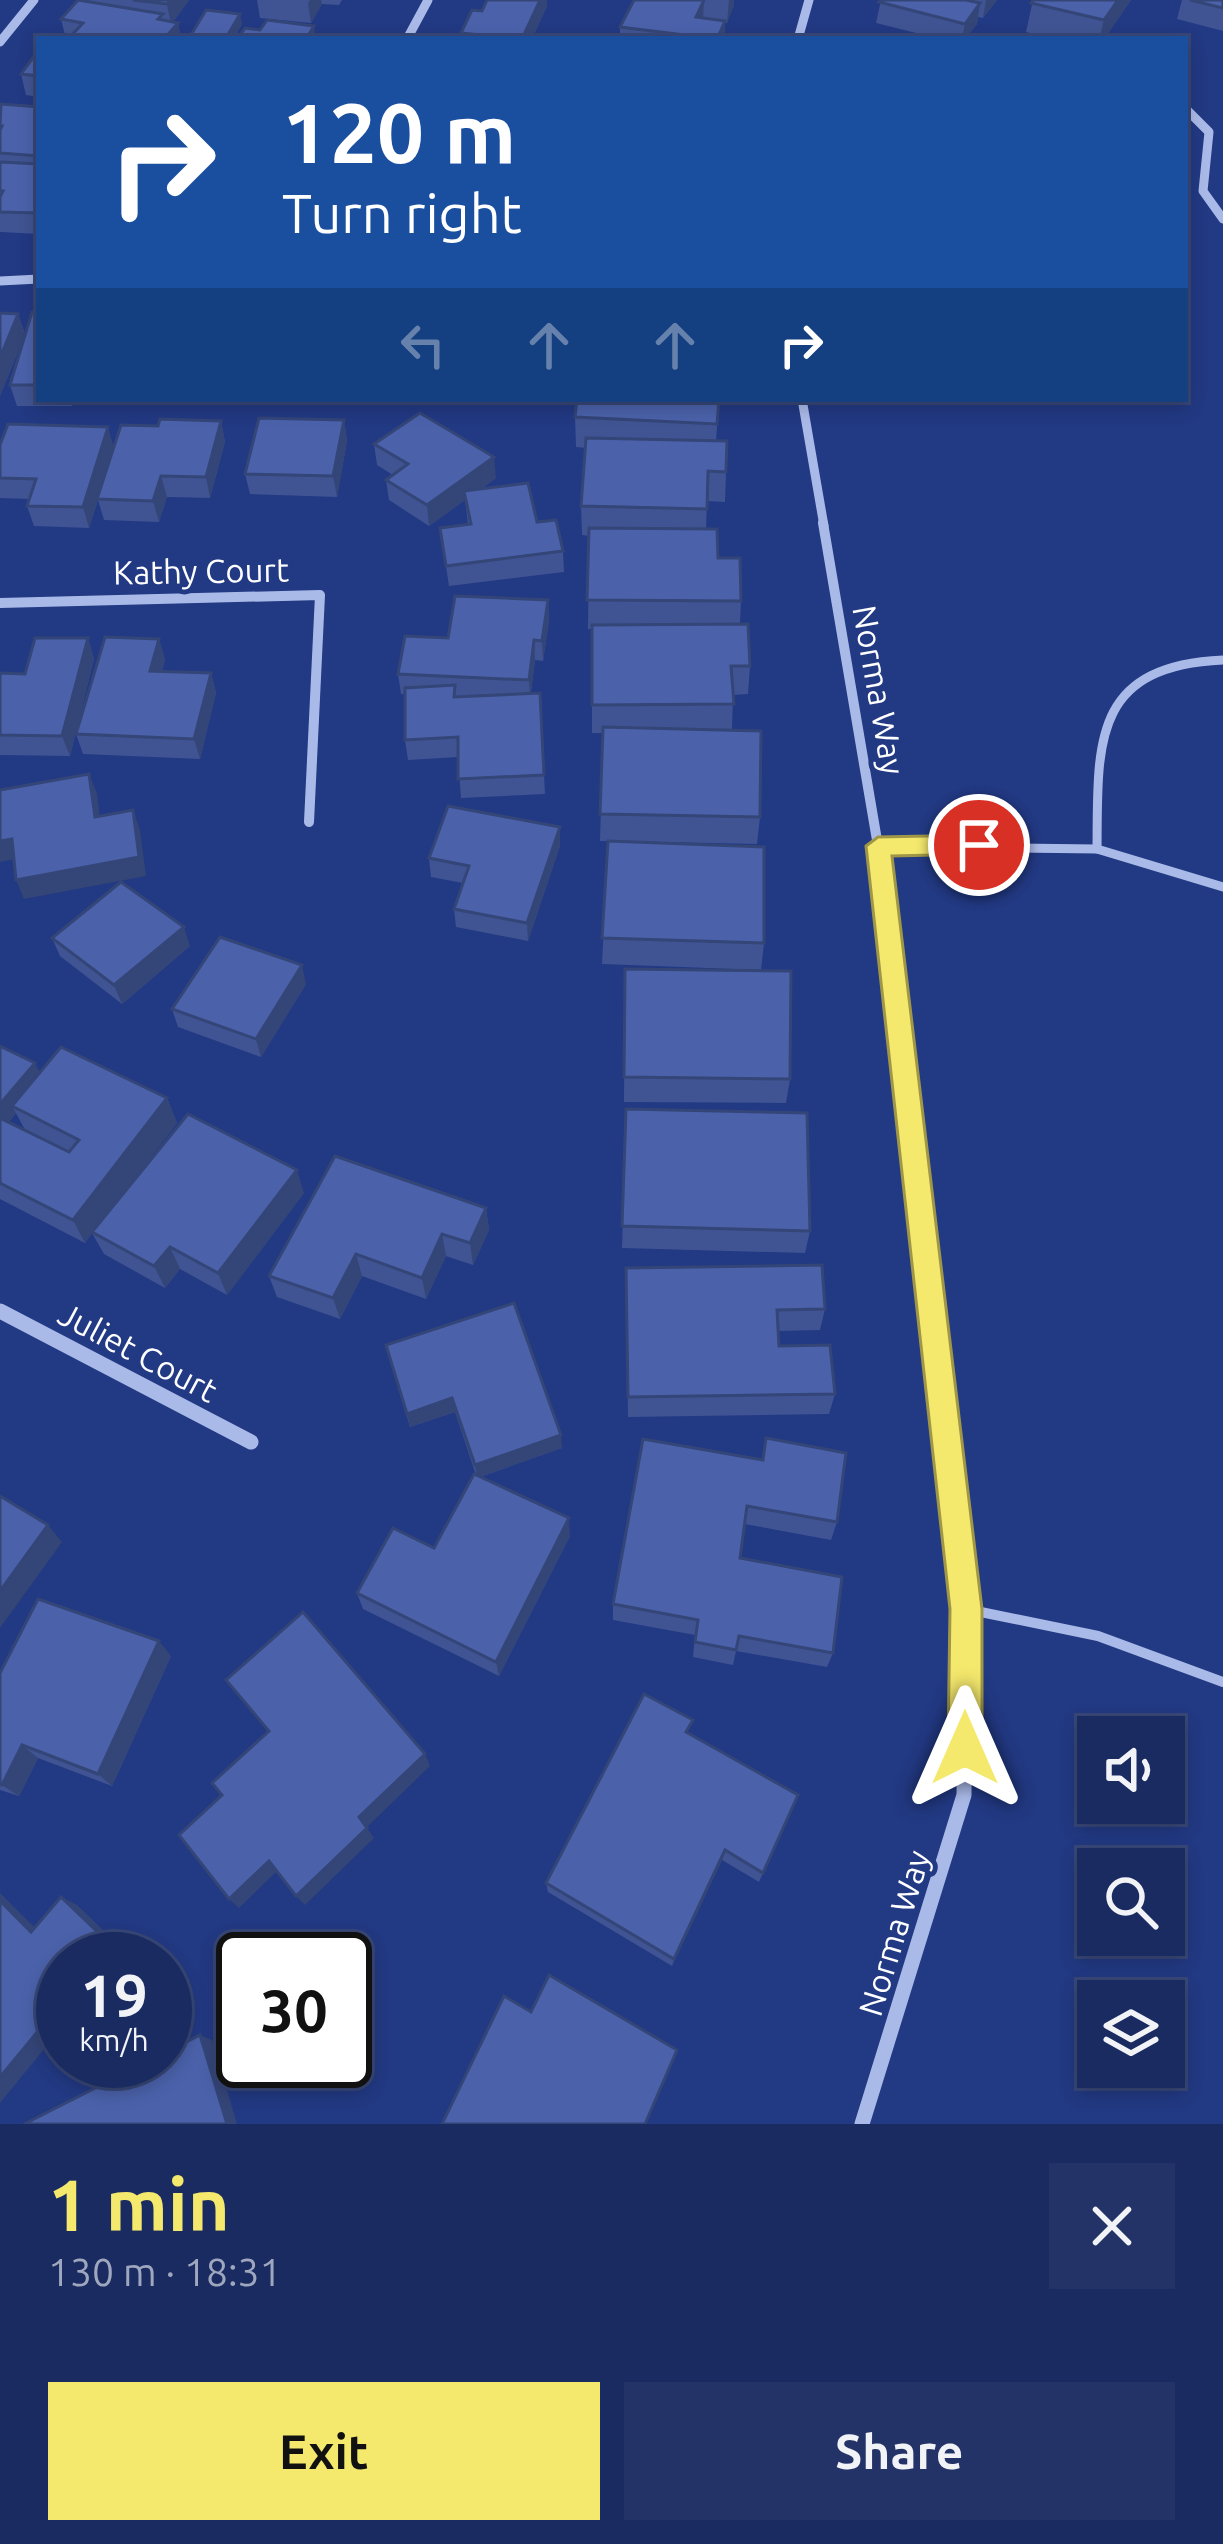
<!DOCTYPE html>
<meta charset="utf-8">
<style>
body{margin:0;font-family:Ubuntu,sans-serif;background:#233368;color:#f1f3f6;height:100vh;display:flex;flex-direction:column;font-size:45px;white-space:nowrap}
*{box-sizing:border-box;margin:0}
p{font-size:39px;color:#9fa7be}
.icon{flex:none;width:66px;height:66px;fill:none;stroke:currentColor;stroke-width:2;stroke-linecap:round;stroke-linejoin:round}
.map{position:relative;height:2124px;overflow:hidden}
.side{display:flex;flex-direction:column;background:#1a2b62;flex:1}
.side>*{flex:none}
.banner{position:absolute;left:36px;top:36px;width:1152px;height:366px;border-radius:0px;box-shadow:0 6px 18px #0003,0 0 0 3px #384777;background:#1a4fa0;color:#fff;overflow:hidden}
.fabs{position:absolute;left:1077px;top:1716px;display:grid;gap:24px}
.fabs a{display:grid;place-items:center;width:108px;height:108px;border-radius:0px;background:#1a2b62;box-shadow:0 6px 18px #0003,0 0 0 3px #384777;font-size:60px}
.speed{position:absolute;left:36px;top:1932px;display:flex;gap:24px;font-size:60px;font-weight:700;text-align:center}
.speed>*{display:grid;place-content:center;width:156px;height:156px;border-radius:50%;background:#1a2b62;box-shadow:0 6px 18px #0003,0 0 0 3px #384777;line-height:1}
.speed small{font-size:30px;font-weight:400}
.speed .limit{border:6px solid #111;border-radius:18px;background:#fff;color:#111}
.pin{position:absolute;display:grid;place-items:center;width:102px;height:102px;color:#fff;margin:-51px;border:6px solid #fff;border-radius:50%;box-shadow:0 3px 12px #0007}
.me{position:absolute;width:132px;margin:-66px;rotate:0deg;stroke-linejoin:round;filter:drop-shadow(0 0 9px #0008)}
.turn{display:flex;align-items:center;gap:42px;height:252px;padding:0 48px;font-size:54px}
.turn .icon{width:156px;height:156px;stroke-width:2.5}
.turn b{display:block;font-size:84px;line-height:102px}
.lanes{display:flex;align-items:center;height:114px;padding:0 48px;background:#0003;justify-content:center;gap:60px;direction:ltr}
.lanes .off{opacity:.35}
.round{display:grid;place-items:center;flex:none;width:126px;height:126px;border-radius:0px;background:#233368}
.overview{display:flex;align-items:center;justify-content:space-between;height:204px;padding:0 48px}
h1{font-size:72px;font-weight:700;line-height:90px;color:#f4e86d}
.action{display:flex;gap:24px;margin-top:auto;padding:24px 48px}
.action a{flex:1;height:138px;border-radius:0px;background:#f4e86d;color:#111;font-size:48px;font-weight:700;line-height:138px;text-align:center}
.action a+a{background:#233368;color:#f1f3f6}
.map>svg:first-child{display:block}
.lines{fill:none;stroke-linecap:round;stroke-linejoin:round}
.service-far1{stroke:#aabae8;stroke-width:9}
.service{stroke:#aabae8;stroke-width:10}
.minor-far2{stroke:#aabae8;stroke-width:9}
.minor-far1{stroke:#aabae8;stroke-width:10}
.minor{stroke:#aabae8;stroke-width:15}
.wall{fill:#405493;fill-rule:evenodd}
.shaded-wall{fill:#344578}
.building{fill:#4b62ab;stroke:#344578;stroke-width:3}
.route{fill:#f4e86d;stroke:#9f9747;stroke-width:3}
.labels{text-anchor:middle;stroke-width:10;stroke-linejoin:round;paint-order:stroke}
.street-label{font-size:33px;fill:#fff;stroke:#223983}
</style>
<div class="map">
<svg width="1223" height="2124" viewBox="0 0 1223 2124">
<rect width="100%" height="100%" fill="#223983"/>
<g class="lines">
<g class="service-far1">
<path d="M1223,660c-132,6 -125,84 -126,189l126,38"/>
<path d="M878,846l219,3"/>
</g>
<path class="service" d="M966,1609l132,27 125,46"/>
<g class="minor-far2">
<path d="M407,39l21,-39"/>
<path d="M798,39l11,-39"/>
<path d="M0,42l34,-42"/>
<path d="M1185,108l24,24 -6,59 20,28"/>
<path d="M0,281l39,-2"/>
<path d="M802,399l22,127"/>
</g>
<g class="minor-far1">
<path d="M823,523l55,323 43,370"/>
<path d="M0,603l320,-8 -11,227"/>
</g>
<g class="minor">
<path d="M0,1311l251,131"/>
<path d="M862,2124l102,-329 2,-186 -46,-396"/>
</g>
</g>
<g class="wall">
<path d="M78,0h111l-16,22 5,1 3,16h-115l-5,-20z"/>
<path d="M257,0h85l-3,5 -17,-1 -11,19 -51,-5z"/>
<path d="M634,0h100l-7,23h-2l-1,16h-106l2,-1v-11z"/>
<path d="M881,0h116l-14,18 -5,-1 -1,7 -12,15h-25l-64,-16z"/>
<path d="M1033,0h98l-27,39h-50l-28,-7z"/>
<path d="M1182,0h41v31l-46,-12z"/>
<path d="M547,6l-15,33h-70l-1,-6 21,-22z"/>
<path d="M242,24l-8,15h-42l-1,-4z"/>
<path d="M39,52v45l-13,-2 -5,-21z"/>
<path d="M0,105l39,2v127l-39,-2z"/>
<path d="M39,312v87h35l-2,7h-55l-7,-21 14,-48 -24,59v-83l18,1 7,20z"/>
<path d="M131,399h89l-2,5z"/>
<path d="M494,399h50v4l-50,-1z"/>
<path d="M719,399l-3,42 10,31 -1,30 -18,-1 -1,28 12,29 23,43 -1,23 10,42 -2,28 -15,1 -1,35 28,87 -3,27 -142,-3 149,102 -3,27 -159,-6 6,-123h-8l3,-108h-11v-104h-4l1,-93 -7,-1 -1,-29 5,-58 -10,-1 -1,-30z"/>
<path d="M344,420l3,21 -10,56 -87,-3 -5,-20z"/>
<path d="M221,421l4,21 -15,56 -43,-1 -8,25 -55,-2 -6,-20 -9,28 -55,-2 -7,-20 2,-7 -29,-1v-53l114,3 44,-22z"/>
<path d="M374,444l122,34 -15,11 56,33 26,29 1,21 -115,14 -9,-58 28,-4 -3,-24 -36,26 -40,-26 -3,-20 7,-5 -16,-10z"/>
<path d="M548,600l1,21 -6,40 -8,-1 -4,33h9l5,101 -84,4 -3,-41 -50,3 -3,-20v-46h-4l-3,-20 50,-36z"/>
<path d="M88,638l6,21 -24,97 -70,-1v-82l25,1z"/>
<path d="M159,639l6,21 -3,11 49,2 5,20 -16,66 -117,-5 -7,-20z"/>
<path d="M560,827v19l-32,95 -72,-14 -2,-18 9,-26 -32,-6 -2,-19z"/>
<path d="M52,938l138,8 -68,58 -62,-48z"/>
<path d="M625,969l165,110 -4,24 -162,-1z"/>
<path d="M306,984l-45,73 -83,-30 -6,-18z"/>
<path d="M0,1046l40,27 127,25 10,25 -61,79 188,-9 -77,102 -47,-26 -15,19 -61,-34 -12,-21 -7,10 -85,-44zM16,1113l9,17 -16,-8z"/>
<path d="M626,1109l184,122 -5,22 -183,-5z"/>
<path d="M486,1208l3,22 -16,35 -27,-9 -20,43 -64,-23 -22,43 -63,-22 -8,-21z"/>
<path d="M626,1268l199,41 -5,21 -42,1 1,15 56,48 -6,20 -201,3z"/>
<path d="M386,1345l176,103 -82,29 90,59 -71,140 -136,-67 -6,-16 77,-45 42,-73 -21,-63 -45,15z"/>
<path d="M766,1438l71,84 -6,18 -86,-16 -5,34 93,95 -6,14 -91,-16 -3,14 -40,-8 2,-22 -82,-15v-16l149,-144z"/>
<path d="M171,1656l-59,130 -74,-28 -19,38 -19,-6v-117z"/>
<path d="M690,1734l108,61 -39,87 -37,-22 -50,106 -124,-74 -2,-9z"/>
</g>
<g class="shaded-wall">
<path d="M170,0h19l-18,25 -4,-21z"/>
<path d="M310,0h11l1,4 -11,19 -3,-20z"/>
<path d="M540,0h7v6l-15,33h-10z"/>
<path d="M704,0l-1,20 -7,-3z"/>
<path d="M729,0h5v6l-7,17z"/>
<path d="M986,0h11l-14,18z"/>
<path d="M1118,0h13l-27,39h-5l5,-19z"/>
<path d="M980,3l-3,21 -12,15h-3l3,-15z"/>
<path d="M240,14l2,10 -8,15h-8z"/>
<path d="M725,21l-1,18h-7z"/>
<path d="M178,23l3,16h-17z"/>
<path d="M314,26l2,13h-10z"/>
<path d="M18,314l7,21 -25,61v-38z"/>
<path d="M344,420l3,21 -10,56 -4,-21z"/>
<path d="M221,421l4,21 -15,56 -4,-21z"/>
<path d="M108,427l6,21 -25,80 -6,-21z"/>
<path d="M494,457l2,21 -30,21 -2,-8 1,9 -36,26 -2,-21z"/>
<path d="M161,476l6,21 -8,25 -6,-21z"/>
<path d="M548,600l1,21 -6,40 -1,-20z"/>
<path d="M88,638l6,21 -24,97 -8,-20z"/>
<path d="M159,639l6,21 -9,31 -6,-20z"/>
<path d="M534,640l1,20 -5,40 -1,-20z"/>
<path d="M211,673l5,20 -16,66 -6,-20z"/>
<path d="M89,774l8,19 5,44 -7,-20z"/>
<path d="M133,810l7,20 6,46 -122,23 -8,-19z"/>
<path d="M560,827v19l-32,95 -1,-18z"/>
<path d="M12,839l8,19 -20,4v-21z"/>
<path d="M184,927l6,19 -68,58 -8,-19z"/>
<path d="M302,965l4,19 -45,73 -5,-18z"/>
<path d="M35,1063l9,18 -32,25 4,7 -16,19v-28z"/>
<path d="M167,1098l10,25 -92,120 -12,-23z"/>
<path d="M297,1170l7,23 -77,102 -9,-22z"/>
<path d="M486,1208l3,22 -16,35 -3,-22z"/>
<path d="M442,1234l4,22 -20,43 -4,-21z"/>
<path d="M170,1247l10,22 -15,19 -11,-22z"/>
<path d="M356,1254l6,22 -22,43 -7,-21z"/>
<path d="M452,1398l3,14 -45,15 -3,-13z"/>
<path d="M561,1435l1,13 -85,30 -2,-13z"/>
<path d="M569,1518l1,18 -71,140 -3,-14z"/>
<path d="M48,1525l14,17 -62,86v-37z"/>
<path d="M159,1641l12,15 -59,130 -14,-12z"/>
<path d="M22,1745l16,13 -19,38 -17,-11z"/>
<path d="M425,1754l5,12 -64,62 -7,-11z"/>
<path d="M367,1828l7,10 -69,67 -9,-9z"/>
<path d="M725,1850l-3,10 -50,106 2,-7z"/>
<path d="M269,1861l9,9 -39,38 -10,-9z"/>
<path d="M0,1893l47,47 -16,-8 -31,-31z"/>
<path d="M61,1897l16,8 48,46 -7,8h-20z"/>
<path d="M63,2001v25l-63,77v-26z"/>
<path d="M200,2035l12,5 25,84h-10z"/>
</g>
<g class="building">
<path d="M78,0l85,14 -5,5 20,4 -14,16 -95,-1 14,-15 -22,-4z"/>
<path d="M133,0h37l-3,4z"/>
<path d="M487,0h53l-18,39 -61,-6 11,-23 10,1z"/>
<path d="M634,0h70l-8,17 29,4 -8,18 -97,-12z"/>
<path d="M881,0h85l14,3 -15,21 -86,-22z"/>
<path d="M1033,0h85l-14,20 -73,-17z"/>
<path d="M1190,0h33v8z"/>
<path d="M206,10l34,4 -14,24 -35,-3z"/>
<path d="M267,20l47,6 -8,13h-69l8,-11 15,2z"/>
<path d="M37,52h2v24l-18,-2z"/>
<path d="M1,104l38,3v49l-39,-3v-23l2,-4h-2z"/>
<path d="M0,162l39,2v49l-39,-1v-15l3,-6h-3z"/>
<path d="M32,312h7v73h-29z"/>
<path d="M0,313l18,1 -18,44z"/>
<path d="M577,399h142l-2,25 -142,-7z"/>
<path d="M420,413l74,44 -67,48 -41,-25 22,-16 -34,-20z"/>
<path d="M259,418l85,2 -11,56 -88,-2z"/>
<path d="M160,419l61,2 -15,56 -45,-1 -8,25 -56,-2 24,-74 37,1z"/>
<path d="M8,424l100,3 -25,80 -56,-1 9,-27 -36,-1v-33z"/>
<path d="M586,438l141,3 -1,31 -18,-1 -1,38 -126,-3z"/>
<path d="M528,483l9,39 19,-2 7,31 -117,15 -6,-38 31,-4 -7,-33z"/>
<path d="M589,528l128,1 1,29h22l1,43 -154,-1z"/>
<path d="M455,596l93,4 -6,41 -8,-1 -5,40 -131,-6 7,-38 43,2z"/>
<path d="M748,624l2,42h-19l3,38 -142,1v-80z"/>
<path d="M105,637l54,2 -9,32 61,2 -17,66 -118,-5z"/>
<path d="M35,638h53l-26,98 -62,-1v-62l25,1z"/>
<path d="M455,685l-1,12 86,-4 4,82 -86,4v-42l-53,3v-52z"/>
<path d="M603,727l158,4 -1,86 -160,-3z"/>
<path d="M89,774l6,43 38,-7 6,47 -123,23 -4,-41 -12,2v-51z"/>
<path d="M448,806l112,21 -33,96 -73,-14 15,-43 -40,-8z"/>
<path d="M608,841l156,6v96l-162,-5z"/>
<path d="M121,882l63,45 -70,58 -62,-47z"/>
<path d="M220,937l82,28 -46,74 -84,-30z"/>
<path d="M625,969l166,2 -1,108 -166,-2z"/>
<path d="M0,1046l35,17 -35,41z"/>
<path d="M61,1047l106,51 -94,122 -73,-37v-65l69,34 10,-12 -67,-34z"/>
<path d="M626,1109l181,4 3,118 -188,-5z"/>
<path d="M188,1114l109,56 -79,103 -48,-26 -16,19 -62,-34z"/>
<path d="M335,1156l151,52 -16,35 -28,-9 -20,44 -66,-24 -23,44 -64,-22z"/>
<path d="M822,1265l3,44 -48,1 2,36 51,-1 5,49 -207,3 -2,-129z"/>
<path d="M514,1303l47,132 -86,30 -23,-67 -45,16 -21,-69z"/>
<path d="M766,1438l80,15 -9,69 -90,-16 -7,52 102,19 -9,76 -94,-17 -3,14 -41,-8 3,-22 -85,-16 30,-165 120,21z"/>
<path d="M474,1474l95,44 -73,144 -139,-69 36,-65 41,20z"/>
<path d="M0,1496l48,29 -48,66z"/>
<path d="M38,1599l121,42 -61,133 -76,-29 -20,40 -2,-1v-111z"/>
<path d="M303,1612l122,142 -66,63 8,11 -71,68 -27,-35 -40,38 -50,-64 43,-40 -10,-12 57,-52 -43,-51z"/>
<path d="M644,1694l49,26 -7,12 112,63 -35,78 -38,-23 -51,109 -128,-76z"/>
<path d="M61,1897l49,47 -12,15h-35v42l-63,76v-176l31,31z"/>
<path d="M549,1975l128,75 -32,74h-203l62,-128 27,16z"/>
<path d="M200,2035l27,89h-203l125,-63h16v-8z"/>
</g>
<path class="route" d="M979,835l13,10 -13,9 -87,2 90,753v139l-5,12 -12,5 -12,-5 -5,-12 2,-139 -84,-763 12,-9z"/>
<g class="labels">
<g class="street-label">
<text transform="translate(201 571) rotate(-1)" y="12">Kathy Court</text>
<text transform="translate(879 690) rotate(80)" y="12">Norma Way</text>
<text transform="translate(138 1352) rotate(28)" y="12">Juliet Court</text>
<text transform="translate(894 1933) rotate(-73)" y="12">Norma Way</text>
</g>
</g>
</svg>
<div class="fabs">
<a><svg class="icon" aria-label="sound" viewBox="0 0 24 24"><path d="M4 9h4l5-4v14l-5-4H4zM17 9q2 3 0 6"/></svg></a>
<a><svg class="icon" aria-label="search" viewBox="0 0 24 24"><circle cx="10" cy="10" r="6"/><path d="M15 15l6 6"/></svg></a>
<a><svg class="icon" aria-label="layers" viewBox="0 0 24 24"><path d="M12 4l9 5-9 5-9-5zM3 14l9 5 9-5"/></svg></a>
</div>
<div class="speed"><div>19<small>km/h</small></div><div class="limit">30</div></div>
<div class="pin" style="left:979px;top:845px;background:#d93025"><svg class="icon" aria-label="arrive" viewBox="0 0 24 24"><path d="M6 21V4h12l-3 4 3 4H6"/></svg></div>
<svg class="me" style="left:965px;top:1748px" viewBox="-20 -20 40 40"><path d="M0-17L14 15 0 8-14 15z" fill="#f4e86d" stroke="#fff" stroke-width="4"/></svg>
<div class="banner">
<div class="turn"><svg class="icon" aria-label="right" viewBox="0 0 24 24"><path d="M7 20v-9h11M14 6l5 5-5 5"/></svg><div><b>120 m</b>Turn right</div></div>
<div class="lanes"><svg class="icon off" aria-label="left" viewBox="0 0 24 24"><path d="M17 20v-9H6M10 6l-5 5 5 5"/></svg><svg class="icon off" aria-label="ahead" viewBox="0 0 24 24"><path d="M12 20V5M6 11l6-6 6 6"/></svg><svg class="icon off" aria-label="ahead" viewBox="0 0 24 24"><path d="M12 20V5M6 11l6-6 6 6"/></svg><svg class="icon" aria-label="right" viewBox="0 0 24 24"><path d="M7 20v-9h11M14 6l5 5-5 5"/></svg></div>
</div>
</div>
<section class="side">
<div class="overview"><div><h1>1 min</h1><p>130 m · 18:31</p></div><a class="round"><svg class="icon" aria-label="close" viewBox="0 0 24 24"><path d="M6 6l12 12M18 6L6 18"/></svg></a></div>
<div class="action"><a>Exit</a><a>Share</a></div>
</section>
